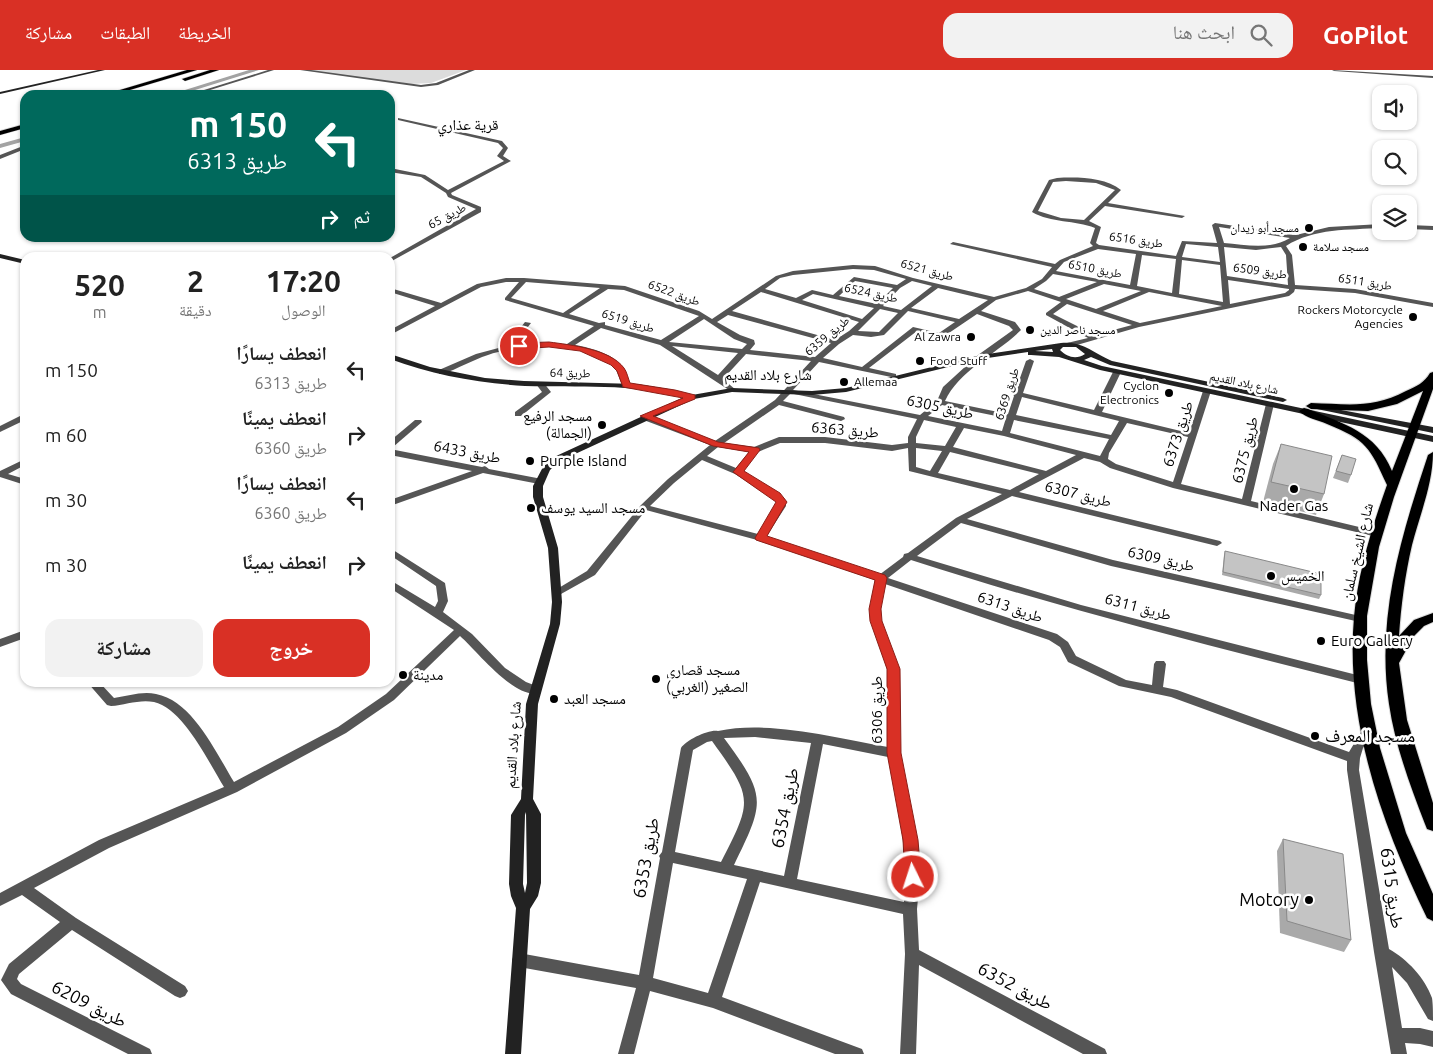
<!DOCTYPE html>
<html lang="ar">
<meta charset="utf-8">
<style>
body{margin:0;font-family:Ubuntu,"Noto Naskh Arabic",sans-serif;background:#f2f2f2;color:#222;direction:rtl;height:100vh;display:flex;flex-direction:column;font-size:19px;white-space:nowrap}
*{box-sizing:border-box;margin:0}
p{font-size:16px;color:#767676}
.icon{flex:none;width:28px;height:28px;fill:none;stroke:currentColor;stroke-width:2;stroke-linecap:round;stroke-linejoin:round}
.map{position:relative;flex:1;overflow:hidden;direction:ltr}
.side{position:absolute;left:20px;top:182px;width:375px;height:435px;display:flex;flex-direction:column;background:#fff;border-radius:15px;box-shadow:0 1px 4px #0004;direction:rtl}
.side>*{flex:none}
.top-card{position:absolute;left:20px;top:20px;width:375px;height:152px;border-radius:15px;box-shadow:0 1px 4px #0004;direction:rtl;background:#00695c;color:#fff;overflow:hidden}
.controls{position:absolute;left:1372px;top:15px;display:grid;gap:10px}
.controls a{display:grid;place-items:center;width:45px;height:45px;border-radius:10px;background:#fff;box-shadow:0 1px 4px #0004;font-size:25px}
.pin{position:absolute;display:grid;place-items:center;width:42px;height:42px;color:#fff;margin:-21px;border:2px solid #fff;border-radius:50%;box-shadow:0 1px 5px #0007}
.me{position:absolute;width:55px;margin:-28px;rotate:356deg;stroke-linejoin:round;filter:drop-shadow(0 0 4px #0008)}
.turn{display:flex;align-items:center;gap:18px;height:105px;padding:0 25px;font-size:22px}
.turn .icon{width:65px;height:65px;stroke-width:2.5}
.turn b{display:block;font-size:35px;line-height:42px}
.then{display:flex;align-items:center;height:48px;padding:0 25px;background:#0003;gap:10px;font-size:19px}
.eta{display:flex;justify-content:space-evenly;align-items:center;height:85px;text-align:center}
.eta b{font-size:30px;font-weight:700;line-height:35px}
.cta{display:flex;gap:10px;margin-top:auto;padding:10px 25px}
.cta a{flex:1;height:58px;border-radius:15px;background:#d93025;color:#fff;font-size:20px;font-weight:700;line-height:58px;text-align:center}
.cta a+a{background:#f2f2f2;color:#222}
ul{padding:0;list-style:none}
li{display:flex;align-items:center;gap:15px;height:65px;padding:0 25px}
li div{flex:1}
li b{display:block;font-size:19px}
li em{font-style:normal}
header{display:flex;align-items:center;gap:30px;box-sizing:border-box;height:70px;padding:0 25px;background:#d93025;color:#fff}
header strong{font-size:24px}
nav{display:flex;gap:28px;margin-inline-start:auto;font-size:18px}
.search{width:350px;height:45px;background:#f2f2f2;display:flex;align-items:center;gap:12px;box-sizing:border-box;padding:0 18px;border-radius:15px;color:#767676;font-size:19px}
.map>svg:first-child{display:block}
.green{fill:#dcdcdc}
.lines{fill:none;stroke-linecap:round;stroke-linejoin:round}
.canal{fill:#a3a3a3;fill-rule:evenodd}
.primary-casing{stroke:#dbdbdb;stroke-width:2}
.highway-casing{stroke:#dbdbdb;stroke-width:1}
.street{fill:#555;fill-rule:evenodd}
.secondary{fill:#222;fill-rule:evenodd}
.primary{fill:#000;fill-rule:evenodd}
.highway{fill:#000;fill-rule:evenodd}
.wall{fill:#a9a9a9}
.building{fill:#c4c4c4;stroke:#898989}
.route{fill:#d93025;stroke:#8d1f18}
.poi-dot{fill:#000;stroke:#fff;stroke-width:2}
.labels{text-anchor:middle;stroke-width:5;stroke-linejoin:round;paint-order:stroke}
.far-street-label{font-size:12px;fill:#000;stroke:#fff}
.far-poi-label{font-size:12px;fill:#000;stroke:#fff;text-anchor:end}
.far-quarter-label{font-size:15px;fill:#000;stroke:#fff}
.street-label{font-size:15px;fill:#000;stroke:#fff}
.poi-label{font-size:15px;fill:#000;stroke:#fff;text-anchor:start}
.near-poi-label{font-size:18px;fill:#000;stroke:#fff;text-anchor:start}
.near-street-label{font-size:18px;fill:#000;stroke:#fff}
</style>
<header>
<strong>GoPilot</strong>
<div class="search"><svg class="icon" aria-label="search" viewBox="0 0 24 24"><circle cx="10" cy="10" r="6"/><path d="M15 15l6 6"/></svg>ابحث هنا</div>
<nav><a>الخريطة</a><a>الطبقات</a><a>مشاركة</a></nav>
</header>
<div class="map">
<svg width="1433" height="984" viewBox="0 0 1433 984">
<rect width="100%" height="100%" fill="#fff"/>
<path class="green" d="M303,0h163l-35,13 -20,1z"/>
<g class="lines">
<g class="canal">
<path d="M249,0h10l-80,25h-10z"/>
<path d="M25,67v4l-25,7v-4z"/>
</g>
<g class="primary-casing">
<g id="primary">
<path d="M1433,302v17l-39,108 -15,50 -12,69v44l4,44 9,44 26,85 27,61v27l-6,-3c-45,-93 -82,-196 -73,-301 4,-45 18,-90 33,-132 -17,-37 -20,-45 -60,-61 -9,-4 -21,-6 -28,-13l5,-3 4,1c36,15 68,23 84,62l31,-80 -26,13 -29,7 -57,-2 -5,-3 5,-3c37,1 61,6 95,-12 11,-5 18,-8 24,-18z"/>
<path d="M1433,382c0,32 -13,62 -21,93 -7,30 -11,61 -13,91l15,-16 19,-7v9l-9,4 -10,10 -15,27 8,57 26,83v28l-6,-2 -2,-5c-15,-39 -30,-79 -36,-120 -13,-86 12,-168 39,-249z"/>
</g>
</g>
<g class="highway-casing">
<g id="highway">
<path d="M187,0h10l-84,25h-10z"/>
<path d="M210,0h9l-34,11 -3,-2z"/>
<path d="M25,54v4l-25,7v-4z"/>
</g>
</g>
<g class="street">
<path d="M268,0h6l-80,25h-6z"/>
<path d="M300,0h11l110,15 15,-2 33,-13h6l-37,15 -17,2z"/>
<path d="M1332,0l101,6v2l-99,-7z"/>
<path d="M398,48l104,23 6,7 -5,8 8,5 -60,32 1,2 29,12v5l-91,50v-4l86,-49 -28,-12 -2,-4 -25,-16 -31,-5v-4l35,7 23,15 56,-29 -7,-5 6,-8 -5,-5 -100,-23z"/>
<path d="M23,76h2v3l-25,10v-4z"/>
<path d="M1057,108c20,-1 48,-1 64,12l-13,13 77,13 -3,2 -77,-12 -16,15 12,6 -5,16 3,2 77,11 6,-15 35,2 -5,-18 3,-2 81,12 33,-8 52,-3v4c-32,2 -67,0 -95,18l6,9 3,30 60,4 78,14v4l-78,-14 -60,-4 -1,3 -5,4 -150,31 -69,20h-3v-4l21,-5 -42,-23v-2l15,-11 -33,-11 -32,9 -15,11 34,11 6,8c-23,23 -62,40 -76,71l63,13 6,-18 -1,-2 2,-2 11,-31 4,-2 4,2 -11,32 71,17 19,-38 4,-2 4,2 -19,40 87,21 14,-42 1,-2h6l1,2 -30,93 61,15 24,-95 4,-2h3l1,2 -23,97 129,31 2,2 -5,3 -204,-49 -63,-20 -10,-6 -16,-4 -65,34 201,49 2,2 -5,3 -205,-50 -45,23 146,41 247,56 5,3 -5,3 -249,-56 -150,-43 -44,33 164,49 280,71 4,1 2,3 -2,3 -4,1c-151,-38 -302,-76 -450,-124l-23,18 169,56 11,8 8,14 50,24 26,5 2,-21 2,-3h8l2,3 -3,23 14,3 172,62 15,-25 4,-1 4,1 2,3 -11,18 -3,10 -1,12 30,179c18,10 36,29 43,49 1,6 1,16 1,23l-5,-2 -21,-36 -15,-16 10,61h18l13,3v16l-13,-3 -15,-1 2,11h-16l-17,-102 -27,-182v-9l-176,-64 -52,-11 -51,-24 -8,-15 -11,-7 -164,-56 -5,25 1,12 18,48 1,84 17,86 3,38 -3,32 2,41 186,99 2,5h-24l-164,-89 -3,89h-16l5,-100 -2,-40 -143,-32 -38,115 140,52 2,5h-29l-122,-46 -63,-17 -16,63h-16l18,-66 -117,-21 -5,-2 -2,-5 2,-5 5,-2 120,22 21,-117 -1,-2 3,-4 19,-104c5,-8 28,-19 37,-17 51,-11 119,7 170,16l-1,-78 -16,-48 -1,-12 5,-29 -118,-40 -111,-30 -51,65 -34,19 -4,1 -5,-3 35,-21 54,-66 27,-26 42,-34 -69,-26v-4h6l68,26 60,-41 36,-39 -65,-7 -23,25 13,11 -4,2 -72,-47 -59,-17 -26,17c17,3 40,9 50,25 2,4 3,10 5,15l-1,2h-6c-5,-10 -5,-19 -15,-26 -28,-19 -89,-17 -120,-6 -16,5 -30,14 -46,19h-3v-4l37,-16 30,-8 19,-24 6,1 -17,22 27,-2 26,1 27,-18 -89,-26v-2l14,-16h-13l-25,5 -91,48v-5l45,-24 -45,-14v-4l51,15 36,-19 29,-6h18l101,8 74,25 13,8 64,-43 17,-5 60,-6 22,1 38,12 81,19 32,-9 16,-9 10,-12 -102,-23 3,-2 102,22 5,-4 33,-14 -3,-3 5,-15c-20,-8 -44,-5 -63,-16l17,-32zM1066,111l30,2 19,7 -31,30 -23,-2 -23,-7 15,-29zM1219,157l71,11c-19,12 -44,7 -66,5zM1186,174l32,3 2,15 -38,-5zM1224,177l32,3 25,-3 5,8 2,30 -61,-9zM1098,179l38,5 -6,31 -74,-14 8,-9zM1142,185l34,4 -4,34 -35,-7zM1182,190l38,5 3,37 -44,-8zM853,199l21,1 32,9 -9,6 -43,-8 -21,18 -21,-5 -16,8 -31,-9 15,-11 13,-3zM1053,204l44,8 -38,15 -25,-8 12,-8zM1228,210l61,9v1l-4,3 -55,11zM855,211l38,7 -16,16 -38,-8zM912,211l20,5 -31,24 -18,-4 17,-18zM526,212l74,6 -37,25 -52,-15zM1104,214l37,7 -45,18 -30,-10zM938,218l50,12 -29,19 -48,-11zM608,219l16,1 75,26 -38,24 -56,-15v-3l-6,1 -30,-9zM761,222l98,30 -10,9 -14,9 -103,-29zM1149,222l73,14 -82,17 -37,-12zM813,224l61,14 -12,11 -60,-19zM1067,234l65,21 -37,10 -42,-21zM880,239l18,4 -19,19 -21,-1zM908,241l47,11 -16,11 -26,-6 -51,40 -39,-9 16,-14 14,-9 18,2 13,-2zM977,244l32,12 4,4 -35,25 -35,32 -6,14 -17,14 -127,-25 26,-28 77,16v-4l-27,-6 48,-37 26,6zM728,245l103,28 -16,14 -65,-7 5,-6 -1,-4 -14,-5 -23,-13zM704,249l30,20 13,5 -5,5 -73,-7zM672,276l66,7 -20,22zM791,323l3,1 123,25 -9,18v6l-16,2 -67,-8h-46l-25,10 -30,-4 55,-38 62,16 4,-2 -1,-2 -61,-16zM1022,327l97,24 -8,14 -95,-20zM942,335l64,13 -4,13 -74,-15zM924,350l32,7 -11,19 -29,-3v-6zM1014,350l95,19 -9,17 -90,-23zM1127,353l61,14 -15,45 -57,-18 -8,-5 1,-6zM964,358l40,8 72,19 -30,16 -93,-24zM780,373h45l67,8 16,-3 1,23 93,23 -46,24 -48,35 -4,1 -1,3 -24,18 -113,-38 20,-31 -1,-7 -42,-28 15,-19zM718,377l31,5 -13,16 -29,-12zM916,378l26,3 -12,20 -14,-4zM950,382l89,22 -29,16 -72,-17zM702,390l33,14 41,26v6l-18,28 -108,-28 24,-23zM755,667l56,6 -27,133 -50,-11c31,-63 33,-69 -10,-127zM712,671c41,57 41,59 9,121l-46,-10 18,-102 14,-8zM823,674l65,13c9,48 21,95 16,145l-107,-23zM673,793l74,16 -39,114 -55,-15z"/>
<path d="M1409,155l24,1v4l-24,-1z"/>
<path d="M537,312h6l8,10 -30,24h-6v-4l27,-20 -6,-8z"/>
<path d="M22,345h3v5l-25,12v-6z"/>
<path d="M415,350h6l1,2 -29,25 -3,1v-7z"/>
<path d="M390,379l92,18 3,-1 4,3 53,10 2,2 -5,3 -56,-11 -93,33v-6l82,-29 -82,-16z"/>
<path d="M25,389v6l-17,9 17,5v6l-25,-8v-6z"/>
<path d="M390,478l55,35 3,18 -5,11 29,22 33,34 21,14 13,5 2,3 -2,3c-24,7 -63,-43 -79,-57l-66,64 -48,33 -109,59 -128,56 -75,40 42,30 109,68 3,5 -3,5 -5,2 -5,-2 -103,-66 -53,44 -2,5 4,5 129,65 2,5h-24l-117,-60 -10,-14 8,-16 51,-42 -38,-27 -22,11v-13l99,-53 125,-53c-15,-24 -41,-79 -70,-85 -14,-3 -29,3 -43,4l-4,-1 -20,-23h12l15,16c14,-2 28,-7 42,-4 37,7 60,59 78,88l104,-55 48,-33 68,-64 -64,-42v-8l45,27 3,-6 -2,-15 -46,-31z"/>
<path d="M25,560v8l-25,9v-8z"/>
</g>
<g class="secondary">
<path d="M98,0h7l-105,24v-2z"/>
<path d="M0,184l25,6v4l-25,-6z"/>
<path d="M1061,273c22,-2 32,10 51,18l171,37 4,2 -4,2 -173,-37 -19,-8 -7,3 18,6 331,70v6l-333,-72 -41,-13 -28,-2h-3v-3l-47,7 -135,33 -34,3 -80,-3 -38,7 -134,62 -10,9 -7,16v11l15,51 4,54 -2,22 -22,80 -5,95 8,15v69l-3,13 -8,13 -9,145h-16l11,-146 -5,-12 -2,-12 2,-69 10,-16 5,-95 24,-80 2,-22 -4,-54 -15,-51v-11l10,-19 11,-10 130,-60c-52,-14 -106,-9 -159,-11 -47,-3 -92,-11 -135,-27v-5l40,13 55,11 39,3 113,3 37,6 18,5 40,-7 80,3 34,-3 135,-33zM1063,277h13l9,7c-9,6 -18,3 -25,-4zM1052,279l1,3 -18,-1zM526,742l1,71 -2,10 -2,-9 2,-69z"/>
<path d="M1314,335l119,22v6l-116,-24h-3z"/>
</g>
<use href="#primary" class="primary"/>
<use href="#highway" class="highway"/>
</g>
<g class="wall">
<path d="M1281,374l43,50 -8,21 -53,-13 10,-38z"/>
<path d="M1342,385l9,20 -3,8 -15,-5z"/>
<path d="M1225,481l96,44 -2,4 -97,-24 2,-20z"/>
<path d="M1283,769l68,101 -7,12 -64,-19 -3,-82z"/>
</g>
<g class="building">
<path d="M1281,374l51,12 -8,38 -53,-12z"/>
<path d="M1342,385l14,4 -5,16 -15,-4z"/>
<path d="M1225,481l96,23v21l-98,-23z"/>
<path d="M1283,769l60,15 8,86 -64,-19z"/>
</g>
<path class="route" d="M549,272c22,3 61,7 75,26 3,4 4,10 6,15l45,7 20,5v4l-42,17 65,26 41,6 1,2 -16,21 36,22 7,9 -20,34 118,39 2,3 -6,31 1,12 18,48 1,84 17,87 3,37 -2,5 -6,2 -5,-2 -3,-5 -2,-37 -16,-87v-84l-17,-48 -1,-12 6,-29 -119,-40 -1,-2 21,-36 -43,-30 16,-20 -36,-6 -73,-30 43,-18 -60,-11 -6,-16 -6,-6 -31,-14 -31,-4 -30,2 -4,-3 4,-3z"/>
<g class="poi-dot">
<circle cx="1309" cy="158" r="5"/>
<circle cx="1303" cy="177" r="5"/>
<circle cx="1413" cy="247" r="5"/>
<circle cx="1030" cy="260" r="5"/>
<circle cx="971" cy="267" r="5"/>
<circle cx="920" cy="291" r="5"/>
<circle cx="844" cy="312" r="5"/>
<circle cx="1169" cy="323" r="5"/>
<circle cx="602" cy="355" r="5"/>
<circle cx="530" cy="391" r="5"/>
<circle cx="1294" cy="419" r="5"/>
<circle cx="531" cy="438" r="5"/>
<circle cx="1271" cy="506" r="5"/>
<circle cx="1321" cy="571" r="5"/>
<circle cx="403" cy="605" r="5"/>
<circle cx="656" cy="609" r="5"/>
<circle cx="554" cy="629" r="5"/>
<circle cx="1315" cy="666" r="5"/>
<circle cx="1309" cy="830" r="5"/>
</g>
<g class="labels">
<g class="far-street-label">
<text transform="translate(447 146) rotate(-28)" y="4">طريق 65</text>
<text transform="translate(1136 170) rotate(8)" y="4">طريق 6516</text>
<text transform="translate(1095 199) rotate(11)" y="4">طريق 6510</text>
<text transform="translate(927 200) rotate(15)" y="4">طريق 6521</text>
<text transform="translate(1260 201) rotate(8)" y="4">طريق 6509</text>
<text transform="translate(1365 212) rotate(9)" y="4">طريق 6511</text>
<text transform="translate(674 223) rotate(20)" y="4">طريق 6522</text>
<text transform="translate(871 223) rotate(12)" y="4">طريق 6524</text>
<text transform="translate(628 251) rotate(17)" y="4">طريق 6519</text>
<text transform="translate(827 266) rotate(-40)" y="4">طريق 6359</text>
<text transform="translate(570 303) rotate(1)" y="4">طريق 64</text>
<text transform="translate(1244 313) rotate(12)" y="4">شارع بلاد القديم</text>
<text transform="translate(1007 324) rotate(-72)" y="4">طريق 6369</text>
</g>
<g class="far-poi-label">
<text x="1299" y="162">مسجد أبو زيدان</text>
<text x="1313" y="181" text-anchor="start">مسجد سلامة</text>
<text x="1403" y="244">Rockers Motorcycle<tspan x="1403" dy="14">Agencies</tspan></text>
<text x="1040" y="264" text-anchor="start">مسجد ناصر الدين</text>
<text x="961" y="271">Al Zawra</text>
<text x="930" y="295" text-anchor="start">Food Stuff</text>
<text x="854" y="316" text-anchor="start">Allemaa</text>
<text x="1159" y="320">Cyclon<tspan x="1159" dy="14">Electronics</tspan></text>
</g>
<g class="far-quarter-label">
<text x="468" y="60">قرية عذاري</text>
</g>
<g class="street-label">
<text x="768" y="310">شارع بلاد القديم</text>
<text transform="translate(940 337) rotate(12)" y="5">طريق 6305</text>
<text transform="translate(845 360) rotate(5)" y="5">طريق 6363</text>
<text transform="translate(1178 364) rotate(-72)" y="5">طريق 6373</text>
<text transform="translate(1245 380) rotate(-76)" y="5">طريق 6375</text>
<text transform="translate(467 382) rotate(11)" y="5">طريق 6433</text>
<text transform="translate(1078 424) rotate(14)" y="5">طريق 6307</text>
<text transform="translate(1357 482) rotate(-77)" y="5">شارع الشيخ سلمان</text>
<text transform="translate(1161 489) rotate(13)" y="5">طريق 6309</text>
<text transform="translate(1010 537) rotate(19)" y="5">طريق 6313</text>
<text transform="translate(1138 537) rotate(15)" y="5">طريق 6311</text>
<text transform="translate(877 640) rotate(-90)" y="5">طريق 6306</text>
<text transform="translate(513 675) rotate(-86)" y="5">شارع بلاد القديم</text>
</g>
<g class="poi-label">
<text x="592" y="351" text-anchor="end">مسجد الرفيع<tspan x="592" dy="17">(الجمالة)</tspan></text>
<text x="540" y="396">Purple Island</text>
<text x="1294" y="441" text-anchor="middle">Nader Gas</text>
<text x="541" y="443">مسجد السيد يوسف</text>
<text x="1281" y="511">الخميس</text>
<text x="1331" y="576">Euro Gallery</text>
<text x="666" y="605">مسجد قصاري<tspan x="666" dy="17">الصغير (الغربي)</tspan></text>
<text x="413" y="610">مدينة</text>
<text x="564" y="634">مسجد العبد</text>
</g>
<g class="near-poi-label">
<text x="1325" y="672">مسجد المعرف</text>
<text x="1299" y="836" text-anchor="end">Motory</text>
</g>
<g class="near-street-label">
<text transform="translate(785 738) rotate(-79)" y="6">طريق 6354</text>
<text transform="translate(646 788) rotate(-80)" y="6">طريق 6353</text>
<text transform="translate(1392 818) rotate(82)" y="6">طريق 6315</text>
<text transform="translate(1015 916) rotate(28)" y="6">طريق 6352</text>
<text transform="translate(89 934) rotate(27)" y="6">طريق 6209</text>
</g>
</g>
</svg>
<div class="controls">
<a><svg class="icon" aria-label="sound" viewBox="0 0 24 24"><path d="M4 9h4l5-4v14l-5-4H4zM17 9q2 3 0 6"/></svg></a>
<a><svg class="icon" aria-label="search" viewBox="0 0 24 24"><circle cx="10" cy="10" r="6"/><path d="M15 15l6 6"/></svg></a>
<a><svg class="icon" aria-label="layers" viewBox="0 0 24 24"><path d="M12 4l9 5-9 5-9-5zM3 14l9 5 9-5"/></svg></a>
</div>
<div class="pin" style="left:519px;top:276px;background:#d93025"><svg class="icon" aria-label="arrive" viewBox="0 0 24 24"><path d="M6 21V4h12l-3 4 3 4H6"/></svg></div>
<svg class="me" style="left:913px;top:807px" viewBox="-20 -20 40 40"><circle r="17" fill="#d93025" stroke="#fff" stroke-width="3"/><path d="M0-11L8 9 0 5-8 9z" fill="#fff"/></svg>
<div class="top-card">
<div class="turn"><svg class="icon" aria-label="left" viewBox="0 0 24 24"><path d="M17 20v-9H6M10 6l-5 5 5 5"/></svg><div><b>150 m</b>طريق 6313</div></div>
<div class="then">ثم<svg class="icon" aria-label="right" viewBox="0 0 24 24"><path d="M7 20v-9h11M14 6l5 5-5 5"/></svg></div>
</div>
<section class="side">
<div class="eta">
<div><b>17:20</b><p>الوصول</p></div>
<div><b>2</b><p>دقيقة</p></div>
<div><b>520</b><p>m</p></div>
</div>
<ul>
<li><svg class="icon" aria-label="left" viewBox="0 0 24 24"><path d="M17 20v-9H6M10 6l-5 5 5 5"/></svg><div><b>انعطف يسارًا</b><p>طريق 6313</p></div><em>150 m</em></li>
<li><svg class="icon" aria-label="right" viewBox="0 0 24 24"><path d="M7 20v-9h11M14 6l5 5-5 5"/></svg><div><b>انعطف يمينًا</b><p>طريق 6360</p></div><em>60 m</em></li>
<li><svg class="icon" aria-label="left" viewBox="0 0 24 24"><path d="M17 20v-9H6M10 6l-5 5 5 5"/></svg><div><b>انعطف يسارًا</b><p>طريق 6360</p></div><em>30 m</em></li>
<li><svg class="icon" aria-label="right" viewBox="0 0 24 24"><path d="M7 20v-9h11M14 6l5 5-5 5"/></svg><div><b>انعطف يمينًا</b></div><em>30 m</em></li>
</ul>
<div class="cta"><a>خروج</a><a>مشاركة</a></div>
</section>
</div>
